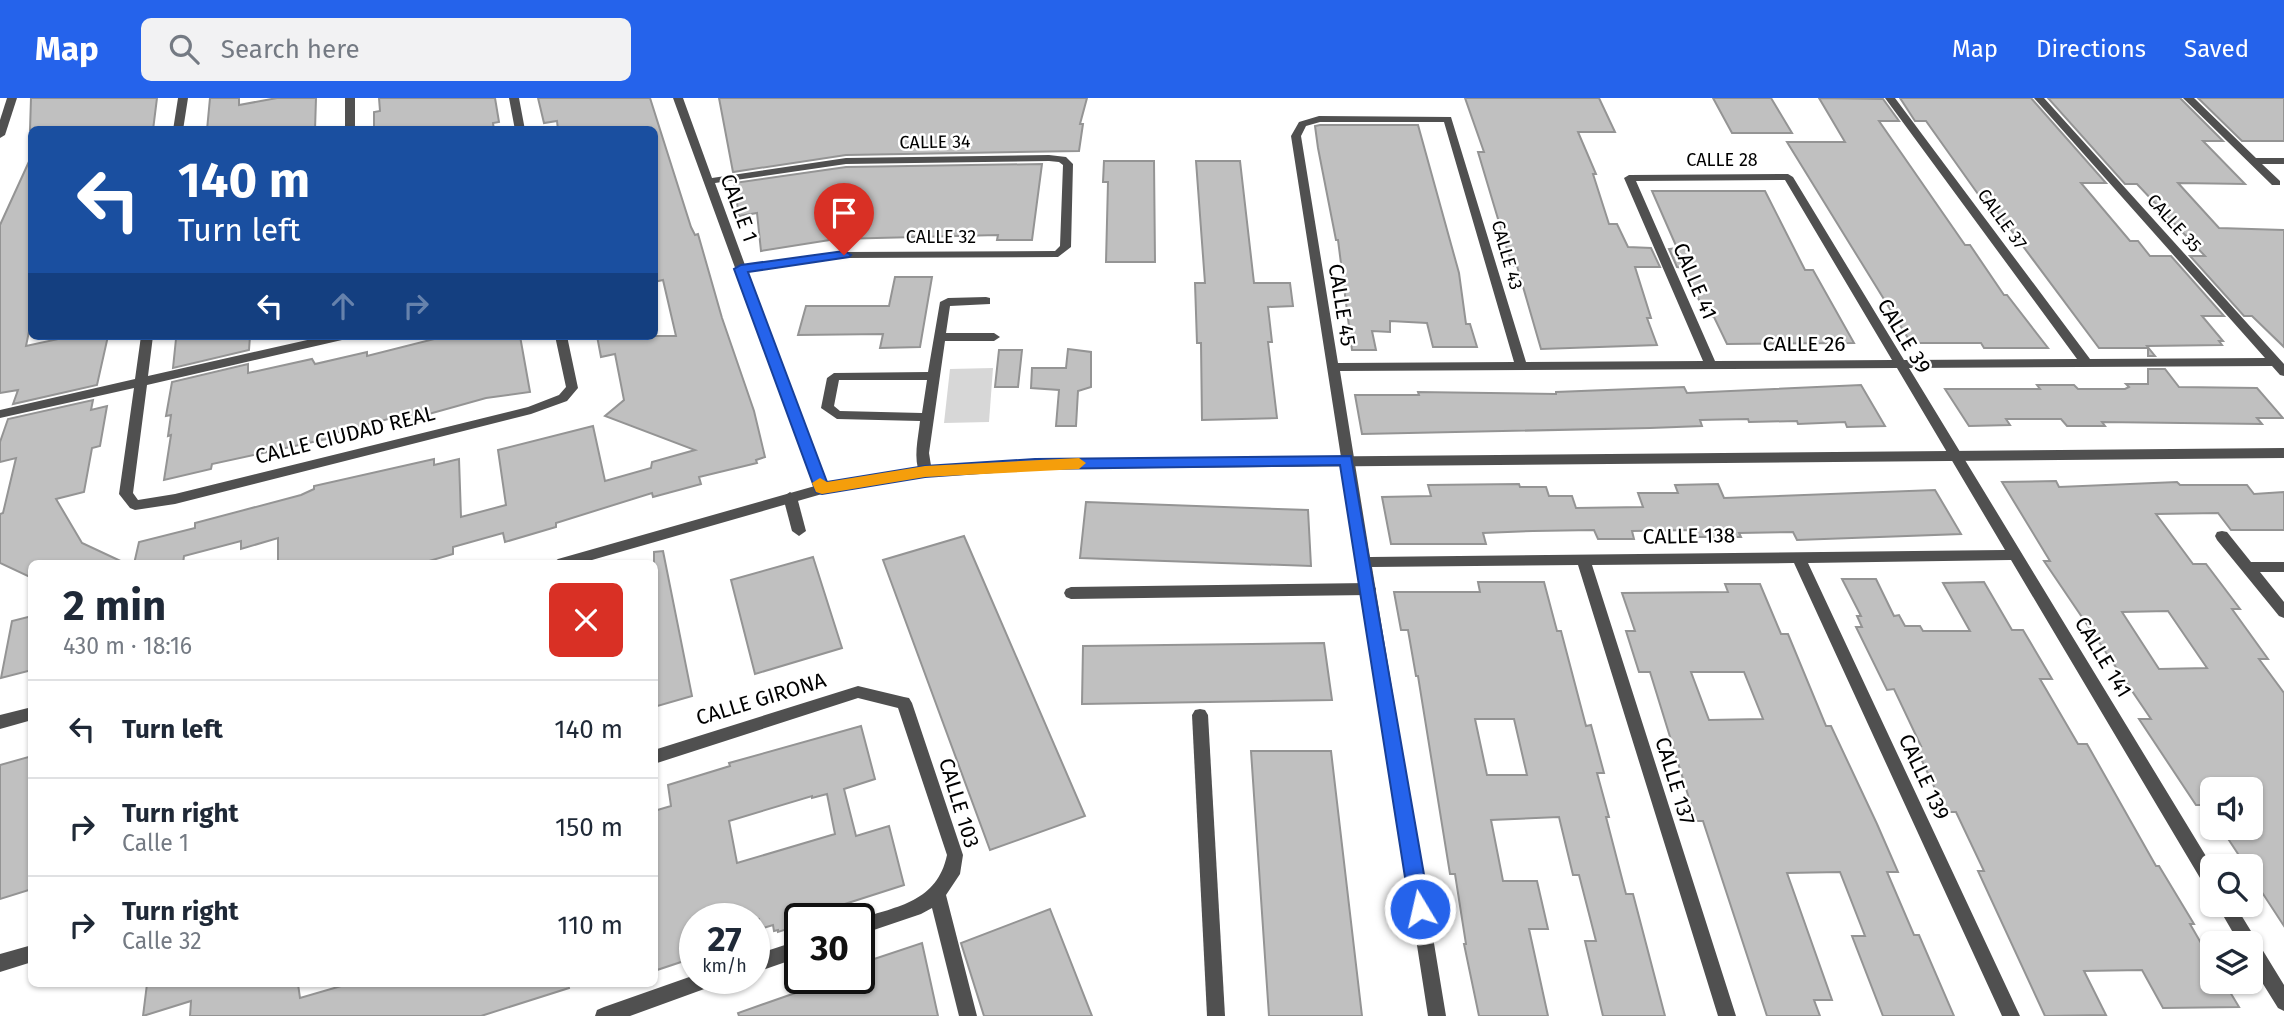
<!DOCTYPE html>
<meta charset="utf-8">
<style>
body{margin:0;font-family:"Fira Sans",sans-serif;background:#f2f2f3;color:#1f2937;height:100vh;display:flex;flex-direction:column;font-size:26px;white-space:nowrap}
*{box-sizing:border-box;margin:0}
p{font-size:23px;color:#747a83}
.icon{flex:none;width:38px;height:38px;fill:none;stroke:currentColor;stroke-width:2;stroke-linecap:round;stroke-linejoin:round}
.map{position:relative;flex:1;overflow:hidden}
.drawer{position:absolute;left:28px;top:462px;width:630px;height:427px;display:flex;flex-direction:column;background:#fff;border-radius:10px;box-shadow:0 2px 5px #0004}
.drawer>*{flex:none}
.guide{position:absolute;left:28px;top:28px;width:630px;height:214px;border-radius:10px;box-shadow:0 2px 5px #0004;background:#1a4fa0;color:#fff;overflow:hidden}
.buttons{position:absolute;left:2200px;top:679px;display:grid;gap:14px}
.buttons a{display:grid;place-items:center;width:63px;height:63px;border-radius:10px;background:#fff;box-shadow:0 2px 5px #0004;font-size:35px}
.speed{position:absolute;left:679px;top:805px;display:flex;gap:14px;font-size:35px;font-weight:700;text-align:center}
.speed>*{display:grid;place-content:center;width:91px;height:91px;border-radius:50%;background:#fff;box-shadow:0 2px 5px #0004;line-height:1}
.speed small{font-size:18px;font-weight:400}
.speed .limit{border:4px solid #111;border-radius:10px;background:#fff;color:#111}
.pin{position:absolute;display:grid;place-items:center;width:60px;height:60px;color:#fff;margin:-72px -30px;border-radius:50% 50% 50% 0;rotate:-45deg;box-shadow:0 0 7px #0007}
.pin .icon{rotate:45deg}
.me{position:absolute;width:77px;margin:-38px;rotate:351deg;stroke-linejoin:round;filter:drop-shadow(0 0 5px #0008)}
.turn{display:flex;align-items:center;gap:24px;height:147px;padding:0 35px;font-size:32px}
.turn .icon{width:91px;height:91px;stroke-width:2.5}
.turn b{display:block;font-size:49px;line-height:60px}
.lanes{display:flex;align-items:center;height:66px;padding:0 35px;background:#0003;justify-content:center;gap:35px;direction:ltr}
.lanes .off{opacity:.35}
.round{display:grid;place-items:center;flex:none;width:74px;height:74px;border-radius:10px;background:#f2f2f3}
.summary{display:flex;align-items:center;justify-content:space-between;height:119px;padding:0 35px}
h1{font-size:42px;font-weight:700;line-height:52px}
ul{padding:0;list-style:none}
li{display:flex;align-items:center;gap:21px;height:98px;padding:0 35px;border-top:2px solid #e0e1e3}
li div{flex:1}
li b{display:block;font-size:26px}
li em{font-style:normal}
header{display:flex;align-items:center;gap:42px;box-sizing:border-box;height:98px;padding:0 35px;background:#2563eb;color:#fff}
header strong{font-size:33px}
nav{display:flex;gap:38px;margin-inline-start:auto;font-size:24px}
.search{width:490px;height:63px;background:#f2f2f3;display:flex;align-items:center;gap:18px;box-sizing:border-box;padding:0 24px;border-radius:10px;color:#747a83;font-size:26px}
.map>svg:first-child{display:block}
.green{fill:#d7d7d7}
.building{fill:#c0c0c0;stroke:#949494;stroke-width:2;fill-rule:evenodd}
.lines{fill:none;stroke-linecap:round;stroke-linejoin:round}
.service{fill:#505050;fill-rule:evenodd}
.minor{fill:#505050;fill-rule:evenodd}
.tertiary{fill:#505050;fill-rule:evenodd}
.route{fill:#2563eb;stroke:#184099;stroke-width:2}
.slow{fill:#f59e0b}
.labels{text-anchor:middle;stroke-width:5;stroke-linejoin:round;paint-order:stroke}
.far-street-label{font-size:18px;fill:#000;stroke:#fff}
.street-label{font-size:21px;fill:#000;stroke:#fff}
</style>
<header>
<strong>Map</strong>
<div class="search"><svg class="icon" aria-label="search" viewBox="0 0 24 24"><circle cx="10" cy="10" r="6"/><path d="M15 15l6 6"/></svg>Search here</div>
<nav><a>Map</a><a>Directions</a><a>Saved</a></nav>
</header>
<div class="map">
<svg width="2284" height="918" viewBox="0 0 2284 918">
<rect width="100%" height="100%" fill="#fff"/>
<path class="green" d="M993,270l-4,54 -45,1 6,-54z"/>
<g class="building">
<path d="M31,0h126l-4,32h-123z"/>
<path d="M210,0h29v7l38,-7h39l-1,32h-108z"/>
<path d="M379,0h116l4,24 -6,1 1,7h-120v-18l6,-1z"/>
<path d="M538,0h112l41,129 4,8 3,-1 24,84 32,93 11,46 -9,3 1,3 -58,14 2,7 -48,13 -1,-4 -96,30v4l-51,15 -2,-9 -50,14v7l-34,10h-141v-26l-37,11v-8l-57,15 -1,8h-49l5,-22 56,-14v-5l106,-28 13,-6v-3l120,-27v6l25,-6 2,58 45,-12 -8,-55 95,-24 12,55 46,-13 1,-6 43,-12 -90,-34 19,-16 -9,-46 -14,3 -4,-21h79l-13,-56 -9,2v-152h-96l-1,-9 -13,2z"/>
<path d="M719,0h368l-7,26h3l-4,27 -233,4 -113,17z"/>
<path d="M1465,0h134l16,34h-37l18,42h-3l16,50h8l11,23 23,1 9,19h-25l16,51h-4l10,27 -116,4 -24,-83h-4l-6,-17 -29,-97h6z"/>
<path d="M1713,0h58l21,35h-60z"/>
<path d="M1819,0l64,1 16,22h-20l86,124h5l34,50h3l41,53h-64l-3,-5h-70l-124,-201h58z"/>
<path d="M1900,0h131l75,85h-25l49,58h8l12,15h21l53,60h-22l21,25h-4l3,4 -75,1 8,10h-7v-8h-49l-115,-154h-6l-52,-73h-11z"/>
<path d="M2048,0h132l43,43h-20l42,43 -67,-1 41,45 65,2v117l-32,-31h-8l-54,-60h15l-68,-72h-12z"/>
<path d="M2198,0h86v43h-42z"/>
<path d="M1320,27h98l41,148 7,51h4l7,23h-44l-6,-24 -37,-2v11l-18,-1 4,19h-24l-14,-110h-2l-18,-92 -3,-22z"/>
<path d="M32,57v162l-6,29 46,-10h36l-11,49 -84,19 5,-14 -18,3v-168z"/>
<path d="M1104,63h50l1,101h-49l2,-80h-5z"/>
<path d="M1196,63h44l14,122h36l3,23 -25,1 4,35h-4l9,76 -75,2 -1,-77h-4l-2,-60h10z"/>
<path d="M1042,66l-10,76h-35l1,-5 -162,4 -75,12 -4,-38 -18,3 -5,-33 112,-16z"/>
<path d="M1652,93h113l40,79h8l41,73 -127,1 -13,-27h-7l-4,-8 -18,-41 -8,-1 -8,-18 8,-1z"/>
<path d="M895,179h37l-12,70 -40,1 3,-14 -85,1 8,-29h83z"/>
<path d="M189,238h61l-1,14 -76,18 3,-29z"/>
<path d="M446,238h74l10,56 -44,6 -93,26 -1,-6 -64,17 -1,4 -115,25 -1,5 -47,11 7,-45 -3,1 3,-21 -5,1 6,-34 76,-18v9l64,-14 3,5 52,-12v4z"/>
<path d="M1068,251l23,3v35l-13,4 -2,35h-20l3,-36 -28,-2 1,-20h34z"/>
<path d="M999,252h23l-4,37h-23z"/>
<path d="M2148,271h17l14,18 78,1 26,30h-26l5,6 -160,-2 3,4h-38l-6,-7h-55l4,6 -41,1 -24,-37h95l-3,-4h37l4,4h47l4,-2 -3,-3h22z"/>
<path d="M1861,287l24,41 -38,1 -2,-5 -47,2 -1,-3 -48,1 -1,-3 -48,1 2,6 -52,2 -288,6 -7,-39h64l-1,-3 138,2v-2l128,-5 3,6z"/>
<path d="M93,302l-2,10 16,-4 -7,40 -8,2 -8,44 -28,7 26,44 45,21h-95v14l-32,-15v-49l3,-1 13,-55 -16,4v-20l8,-23z"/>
<path d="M2056,383l3,6 118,-5 3,3h67l7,9 30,-2v38h-53l-13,-17 -62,1 37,50h13l34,45h-8l36,50h-9l25,34v233l-34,-52v-8h-4l-25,-38h29v-39h-38v16h-16l-57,-86h12l-107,-158h6l-48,-79zM2168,513l39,57 -48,1 -37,-57z"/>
<path d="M1519,386l1,3h26l3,9h23l4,12 67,-1 -5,-14h40l-3,-8 43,-1 6,14 211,-8 26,44 -164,6 -4,-8 -54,1 2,4h-44l-3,-7 -62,1 2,8h-36l-4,-9 -61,1 -50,2 3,11h-95l-9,-47 49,-1 -3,-11z"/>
<path d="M1086,404l222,8 3,56 -231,-8z"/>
<path d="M964,438l121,280 -95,34 -107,-290z"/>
<path d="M663,453l29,145 -38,11v-155z"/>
<path d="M813,459l29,91 -87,26 -24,-94z"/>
<path d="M1842,481h34l18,37 5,-1 6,11h15l3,5h47l-27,-48 41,-1 28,48h11l29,49h-12l38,65h9l69,122h3l35,58h-4l22,38v20h12l15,25 -76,1 -21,-38 -58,1 22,44 -61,1 -67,-145h6l-28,-59h-10l-31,-66h6l-27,-57 -7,1 -31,-63h6l-5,-11h4z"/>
<path d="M1478,484h66l13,49h4l25,95 5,-1 13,48h-7l12,44h-3l20,77h7l32,122h-62l-18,-75h11l-17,-66h-6l-14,-58 -68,3 12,61h34l11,48h-19l19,87h-69l-15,-72h2l-11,-70h-5l-32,-198h-2l-8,-46h-7l-7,-38h86zM1475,621h39l13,56h-40z"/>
<path d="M1725,486h35l21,50h7l38,92h5l46,98 21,48h-11l27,63h5l35,81h-71l-31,-80h13l-25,-64 -53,1 45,127h-18l6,16h-53l-64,-195h-7l-46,-149h-11l-13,-41h9l-13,-38 106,-1zM1691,574h53l19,47 -54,1z"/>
<path d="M32,518v54l-31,8 11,-57z"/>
<path d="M1324,545l8,57 -250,4 1,-58z"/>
<path d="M861,628l14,53 -31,10 12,47 33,-10 15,59 -81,26 1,8h-24v6l-22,7v-2l-4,1 -1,-6 -13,4 -1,-10h-64v34l-12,4 1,4 -30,10v-160l17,-5 -3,-21 62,-19 -1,-3zM827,696l8,40 -98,29 -8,-42 83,-25v2z"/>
<path d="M1251,653h80l31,265h-93z"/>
<path d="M32,658v133l-32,10v-134z"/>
<path d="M1050,811l42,107h-108l-23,-73z"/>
<path d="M922,845l16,73h-199l-1,-3 100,-35h21v-14z"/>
<path d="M147,886h151l2,14 48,-14h220l1,4 -88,28h-291l1,-15 -48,15z"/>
</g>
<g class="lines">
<g class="service">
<path d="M986,199l4,1v6l-40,2 -4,27h48l6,4 -6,4h-49l-16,112 3,19 -2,3h-10c-7,-18 -2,-35 0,-54l-83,-2 -16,-11 6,-30 7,-5 94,-1 12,-70 8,-4zM839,282h88l-5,33 -82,-2 -6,-5z"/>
<path d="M790,394l7,5 9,34 -7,5 -7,-5 -9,-34z"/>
<path d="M1369,485l5,2 2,4 -2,4 -5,2 -298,4 -5,-2 -2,-4 2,-4 5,-2z"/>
<path d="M1200,611l5,1 3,5 17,301h-18l-15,-301 3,-5z"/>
</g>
<g class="minor">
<path d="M178,0h10l-5,32h-10z"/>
<rect x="345" y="0" width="10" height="32"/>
<path d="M509,0h10l6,32h-10z"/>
<path d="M673,0h10l29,80 134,-20 203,-3 17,2 7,7 -2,83 -13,10 -214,1 -96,14 81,217 -2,3h-10zM1049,63l10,1 4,3 -3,81 -5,5 -211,1 -99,13 -30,-82 131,-19z"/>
<path d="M1885,0h10l195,261 175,-1 -231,-260h10l240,266v12l-4,-1 -8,-9 -363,2 303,498v24l-6,-2 -195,-328 -203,3 212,453h-18l-208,-453 -202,2 144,451h-18l-140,-451 -206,2 74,449h-18l-137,-880 8,-14 20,-6 132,1 75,245 177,-1 -79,-183 5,-3 159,-1 5,3 111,183 173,-1zM1320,24h124l70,240 -176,1 -37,-227 5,-10zM1785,82l107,180 -177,1 -79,-180zM1897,270l108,182 -635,7 -30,-186z"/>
<path d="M2183,0h11l62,60h28v6h-22l18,17v4h-8z"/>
<path d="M141,238h12l-5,40 177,-40h23l-6,4 -195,45 -14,108 5,7 37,-6 353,-87 31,-12 7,-8 -11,-51h12l11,52 -11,13 -36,13 -356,90 -40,6 -5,-2 -11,-14 15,-106 -134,30v-8l135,-31z"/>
<path d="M2222,433l5,1 24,30h33v10h-24l24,30v16l-5,-2 -62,-76 -2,-4 2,-4z"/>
<path d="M858,588l46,11 5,1 3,5 51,152 -3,19 -14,21 31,121h-18l-27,-108 -11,6 -62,21v-16c39,-13 78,-17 88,-64l-49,-147 -40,-10 -204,66v-14z"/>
<path d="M2217,807h18l49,80v26l-6,-3 -28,-45v-20h-11z"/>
<path d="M800,842v17l-46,16v-18z"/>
<path d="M32,847v17l-32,10v-18z"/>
<path d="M695,877v3h26l-3,6 -88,32h-35l2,-6 7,-3z"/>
</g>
<g class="tertiary">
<path d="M7,0h10l-12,37 -5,3v-18z"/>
<path d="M2284,350v10l-1249,11 -110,8 -103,17 -244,70h-27l7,-5 264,-75 103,-17 110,-8z"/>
<path d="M32,609v13l-32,9v-14z"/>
</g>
</g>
<path class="route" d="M844,153l7,4 -2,2 -101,15 79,210 98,-16 110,-7 316,-3 79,453 -3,7 -7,3 -7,-3 -3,-7 -70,-444 -305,4 -110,8 -103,17 -6,-2 -82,-223 7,-4z"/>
<path class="slow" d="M1079,360l7,5 -7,6 -154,8 -103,17 -6,-2 -4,-9 8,-5 7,4 98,-16z"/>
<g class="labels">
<g class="far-street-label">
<text transform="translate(935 44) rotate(-1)" y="6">CALLE 34</text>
<text x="1722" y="68">CALLE 28</text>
<text transform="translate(2002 121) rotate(54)" y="6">CALLE 37</text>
<text transform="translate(2174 125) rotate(48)" y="6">CALLE 35</text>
<text x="941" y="145">CALLE 32</text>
<text transform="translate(1507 157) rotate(74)" y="6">CALLE 43</text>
</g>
<g class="street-label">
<text transform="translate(739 110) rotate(70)" y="7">CALLE 1</text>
<text transform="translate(1695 183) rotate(67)" y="7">CALLE 41</text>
<text transform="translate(1342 207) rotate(81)" y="7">CALLE 45</text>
<text transform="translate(1904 238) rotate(59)" y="7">CALLE 39</text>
<text x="1804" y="253">CALLE 26</text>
<text transform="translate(345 337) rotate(-14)" y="7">CALLE CIUDAD REAL</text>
<text transform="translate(1689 438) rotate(-1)" y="7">CALLE 138</text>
<text transform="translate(2103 559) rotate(59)" y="7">CALLE 141</text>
<text transform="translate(761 601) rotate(-17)" y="7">CALLE GIRONA</text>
<text transform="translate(1924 679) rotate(65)" y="7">CALLE 139</text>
<text transform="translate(1675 683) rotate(73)" y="7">CALLE 137</text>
<text transform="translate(959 705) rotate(73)" y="7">CALLE 103</text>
</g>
</g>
</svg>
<div class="buttons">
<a><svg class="icon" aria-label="sound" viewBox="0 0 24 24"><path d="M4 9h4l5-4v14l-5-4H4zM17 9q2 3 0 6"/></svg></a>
<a><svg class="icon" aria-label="search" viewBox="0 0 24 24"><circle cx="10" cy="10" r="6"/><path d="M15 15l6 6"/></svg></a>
<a><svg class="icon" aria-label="layers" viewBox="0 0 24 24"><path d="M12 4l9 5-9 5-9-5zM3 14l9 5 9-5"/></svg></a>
</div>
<div class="speed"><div>27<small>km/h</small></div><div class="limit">30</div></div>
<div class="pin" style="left:844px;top:157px;background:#d93025"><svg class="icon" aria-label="arrive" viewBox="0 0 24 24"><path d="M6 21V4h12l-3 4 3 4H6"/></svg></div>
<svg class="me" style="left:1420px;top:811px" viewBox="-20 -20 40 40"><circle r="17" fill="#2563eb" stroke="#fff" stroke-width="3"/><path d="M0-11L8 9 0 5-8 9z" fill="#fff"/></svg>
<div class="guide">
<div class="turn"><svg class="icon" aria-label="left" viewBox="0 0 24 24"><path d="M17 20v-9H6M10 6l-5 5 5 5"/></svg><div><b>140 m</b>Turn left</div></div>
<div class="lanes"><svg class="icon" aria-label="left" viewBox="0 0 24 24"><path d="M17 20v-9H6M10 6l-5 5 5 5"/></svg><svg class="icon off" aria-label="ahead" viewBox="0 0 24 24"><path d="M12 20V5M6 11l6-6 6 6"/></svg><svg class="icon off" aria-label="right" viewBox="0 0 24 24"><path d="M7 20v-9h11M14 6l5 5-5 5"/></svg></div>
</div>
<section class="drawer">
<div class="summary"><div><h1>2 min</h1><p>430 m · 18:16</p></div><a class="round" style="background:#d93025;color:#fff"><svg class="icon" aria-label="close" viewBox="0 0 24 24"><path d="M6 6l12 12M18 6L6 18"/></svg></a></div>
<ul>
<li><svg class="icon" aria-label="left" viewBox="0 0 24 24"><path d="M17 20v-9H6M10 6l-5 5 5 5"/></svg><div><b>Turn left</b></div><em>140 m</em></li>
<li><svg class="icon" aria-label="right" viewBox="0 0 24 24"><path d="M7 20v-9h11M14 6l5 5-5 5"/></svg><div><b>Turn right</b><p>Calle 1</p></div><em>150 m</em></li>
<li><svg class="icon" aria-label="right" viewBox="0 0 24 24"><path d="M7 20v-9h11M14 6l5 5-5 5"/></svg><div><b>Turn right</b><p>Calle 32</p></div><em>110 m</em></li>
</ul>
</section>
</div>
